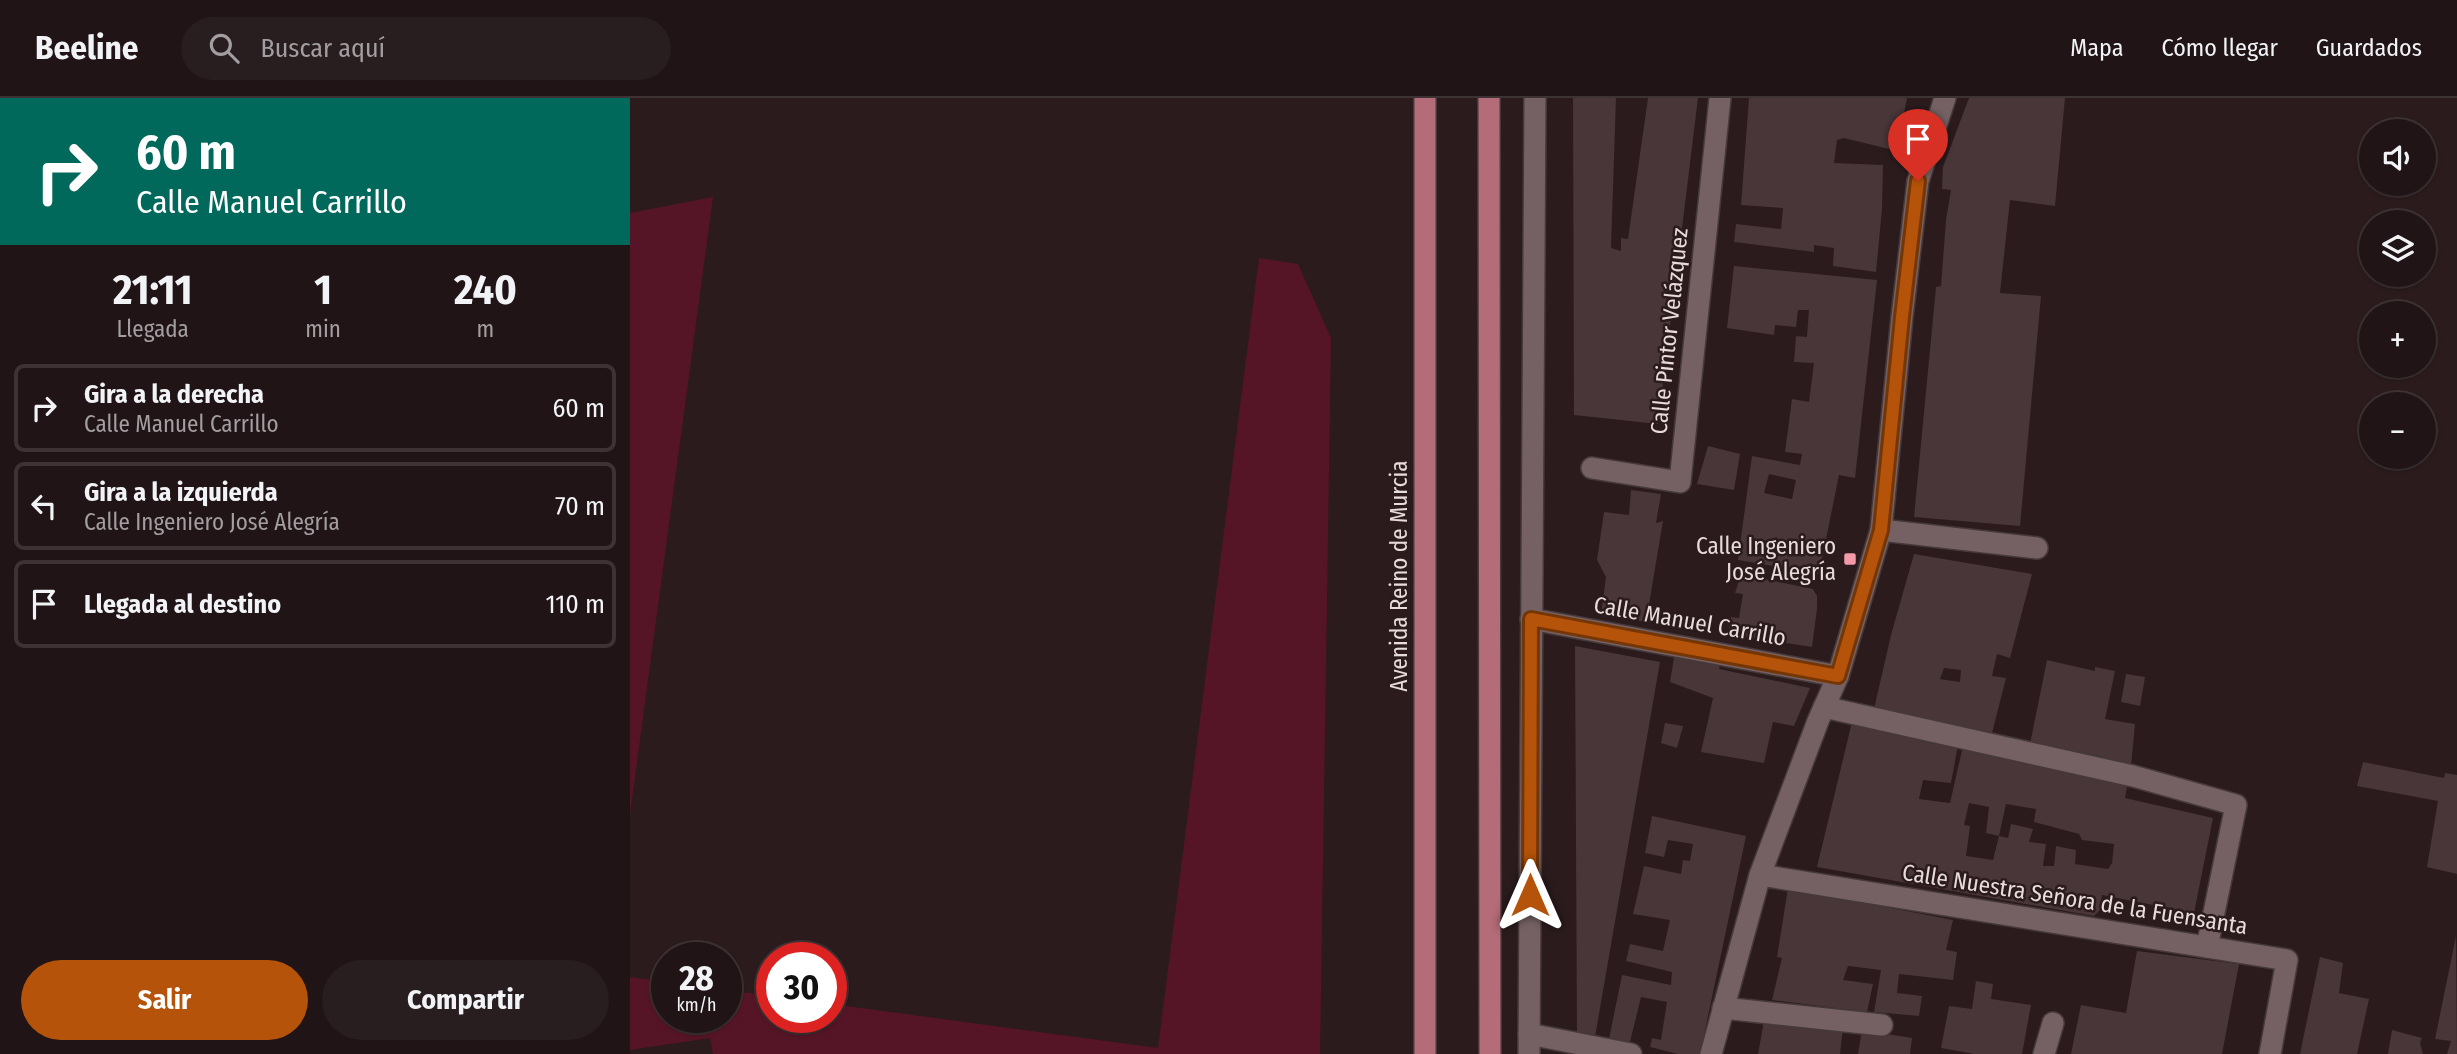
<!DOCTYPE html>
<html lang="es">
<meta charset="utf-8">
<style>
body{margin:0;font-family:"Fira Sans Condensed",sans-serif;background:#281d1f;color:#f1f3f6;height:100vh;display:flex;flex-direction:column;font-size:26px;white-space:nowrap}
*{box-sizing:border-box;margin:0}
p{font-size:23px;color:#a29ea1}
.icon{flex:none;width:38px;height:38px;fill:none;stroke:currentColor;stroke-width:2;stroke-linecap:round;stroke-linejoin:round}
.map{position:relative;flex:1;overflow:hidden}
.panel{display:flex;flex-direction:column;background:#201416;width:630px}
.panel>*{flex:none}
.top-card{background:#00695c;color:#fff;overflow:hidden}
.controls{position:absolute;left:1729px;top:21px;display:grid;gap:14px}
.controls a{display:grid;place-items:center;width:77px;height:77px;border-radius:50%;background:#201416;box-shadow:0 2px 5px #0004,0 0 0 2px #3d3335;font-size:35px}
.speed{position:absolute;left:21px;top:844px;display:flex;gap:14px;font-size:35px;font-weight:700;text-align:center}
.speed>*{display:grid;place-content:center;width:91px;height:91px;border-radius:50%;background:#201416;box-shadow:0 2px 5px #0004,0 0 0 2px #3d3335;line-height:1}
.speed small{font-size:18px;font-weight:400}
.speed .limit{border:10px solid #d22;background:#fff;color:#111}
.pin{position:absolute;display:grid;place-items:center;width:60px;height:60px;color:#fff;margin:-72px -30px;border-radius:50% 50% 50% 0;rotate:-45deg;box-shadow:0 0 7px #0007}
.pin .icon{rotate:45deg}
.me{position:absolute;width:77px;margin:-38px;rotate:0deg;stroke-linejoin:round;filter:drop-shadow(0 0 5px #0008)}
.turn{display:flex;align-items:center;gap:24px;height:147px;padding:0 21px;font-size:32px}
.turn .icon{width:91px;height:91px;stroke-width:2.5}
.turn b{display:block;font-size:49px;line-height:60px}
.eta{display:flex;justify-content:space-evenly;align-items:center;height:119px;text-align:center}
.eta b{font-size:42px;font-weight:700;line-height:49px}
.cta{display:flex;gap:14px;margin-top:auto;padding:14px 21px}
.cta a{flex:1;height:80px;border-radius:42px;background:#b45309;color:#fff;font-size:28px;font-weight:700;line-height:80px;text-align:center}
.cta a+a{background:#281d1f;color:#f1f3f6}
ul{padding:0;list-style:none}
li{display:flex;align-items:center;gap:21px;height:88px;margin:0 14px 10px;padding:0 7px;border:4px solid #3d3335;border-radius:10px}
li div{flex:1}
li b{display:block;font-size:26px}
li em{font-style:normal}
header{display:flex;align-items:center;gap:42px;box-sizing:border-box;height:98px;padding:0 35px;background:#201416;border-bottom:2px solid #3d3335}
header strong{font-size:33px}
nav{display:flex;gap:38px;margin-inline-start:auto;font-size:24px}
.search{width:490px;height:63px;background:#281d1f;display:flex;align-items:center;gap:18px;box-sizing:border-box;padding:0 24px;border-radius:38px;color:#a29ea1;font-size:26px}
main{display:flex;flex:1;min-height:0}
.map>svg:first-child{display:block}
.green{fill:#561526}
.building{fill:#483638;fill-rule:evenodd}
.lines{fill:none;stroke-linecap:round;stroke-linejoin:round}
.minor-casing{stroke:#46393a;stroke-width:24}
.major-casing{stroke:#46393a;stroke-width:24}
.minor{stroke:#756163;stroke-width:21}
.major{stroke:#b36c78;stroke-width:21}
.route-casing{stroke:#753606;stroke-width:18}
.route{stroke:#b45309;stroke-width:12}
.poi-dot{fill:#f39aa8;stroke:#2b1b1d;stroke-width:2.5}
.labels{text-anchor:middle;stroke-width:5;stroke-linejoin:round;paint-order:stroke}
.street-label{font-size:23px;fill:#e7dbdc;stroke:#2b1b1d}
.poi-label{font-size:23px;fill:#e7dbdc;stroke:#2b1b1d;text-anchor:end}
</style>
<header>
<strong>Beeline</strong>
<div class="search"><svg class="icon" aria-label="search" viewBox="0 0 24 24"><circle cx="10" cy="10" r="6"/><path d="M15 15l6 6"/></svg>Buscar aquí</div>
<nav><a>Mapa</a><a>Cómo llegar</a><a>Guardados</a></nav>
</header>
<main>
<section class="panel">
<div class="top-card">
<div class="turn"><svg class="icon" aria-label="right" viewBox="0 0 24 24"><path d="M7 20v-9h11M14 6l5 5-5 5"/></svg><div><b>60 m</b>Calle Manuel Carrillo</div></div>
</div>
<div class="eta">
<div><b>21:11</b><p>Llegada</p></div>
<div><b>1</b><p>min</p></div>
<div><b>240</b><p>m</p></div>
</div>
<ul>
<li><svg class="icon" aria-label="right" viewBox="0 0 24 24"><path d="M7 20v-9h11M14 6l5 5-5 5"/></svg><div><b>Gira a la derecha</b><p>Calle Manuel Carrillo</p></div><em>60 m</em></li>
<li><svg class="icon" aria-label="left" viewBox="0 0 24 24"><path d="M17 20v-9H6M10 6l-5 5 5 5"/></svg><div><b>Gira a la izquierda</b><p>Calle Ingeniero José Alegría</p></div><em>70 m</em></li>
<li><svg class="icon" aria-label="arrive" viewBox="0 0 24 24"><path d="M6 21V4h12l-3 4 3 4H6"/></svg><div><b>Llegada al destino</b></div><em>110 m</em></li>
</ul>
<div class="cta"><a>Salir</a><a>Compartir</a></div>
</section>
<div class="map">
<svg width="1827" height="956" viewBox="0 0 1827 956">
<rect width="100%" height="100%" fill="#2b1b1d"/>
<g class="green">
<path d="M83,99l-83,617v-601z"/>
<path d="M629,160l39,6 33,74 -11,716h-607l-3,-16 -80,12v-73l37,5v35h59v-27l46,6v21h59v-13l327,44z"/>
</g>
<g class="building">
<path d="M943,0h43l-5,150 10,3v-13l7,1 20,-141h50l-40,326 -84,-9z"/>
<path d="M1119,0h158l-10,53 -53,-13 -7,2 -3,23 49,2 -1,44 -6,63 -43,-6 1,-18 -20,-3v7l-80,-10 2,-18 45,5 2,-21 -42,-3z"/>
<path d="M1339,0h96l-10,108 -45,-6 -3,28 -7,65 41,3 -21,230 -106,-9 22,-230 5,-1 5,-66 5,-30 -9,-1 1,-22z"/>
<path d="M1104,168l143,14 -22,198 -16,-3 -20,99 -81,-14 14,-104 48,9 2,-11 -17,-2 7,-53 17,3 5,-39 -20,-1 2,-26 11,1 2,-27h-11l-2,17 -21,-2 -1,10 -47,-7zM1139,376l27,6 -4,19 -28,-6z"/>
<path d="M1078,348l32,8 -6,36 -37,-6z"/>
<path d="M1001,392l30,4 -5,29 7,-2 -17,101 -45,-7 5,-38 -9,-17 7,-48 25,3z"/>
<path d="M1284,456l118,20 -22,84 -13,-4 -5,22 14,2 -14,55 -118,-24 17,-74zM1314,570l17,2 -1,12 -20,-3z"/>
<path d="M1111,476l72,15 4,7v13l-5,38 -84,-13 3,-17 8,1 4,-24 -8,-1z"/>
<path d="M945,548l85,16 -65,375 -18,-4z"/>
<path d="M1045,553l45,14 -1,4 91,19 -16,38 -21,-4 -9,41 -63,-11 12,-54 -43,-16z"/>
<path d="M1417,562l48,11v-4l20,4 -10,48 30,5 -4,42 -101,-22z"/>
<path d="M1496,576l19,3 -5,29 -19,-4z"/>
<path d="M1222,624l106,23 -7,38 -28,-3 -4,19 31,4 13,-57 165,35 -3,17 88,20 -19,95 -92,-18 -2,15 -6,6 -277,-49zM1339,705l20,4 -3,26 13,3 7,-32 30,5 -2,13 45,12 3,6 32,4 -2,19 -4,6 -33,-5 1,-14 -20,-4 -2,20h-11l3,-22 -17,-2 4,-13 -22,-5 -3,14 -9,-2 -6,24 -27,-4 4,-30 -6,-1z"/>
<path d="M1035,625l18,3 -6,22 -16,-5z"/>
<path d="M1733,664l81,16 1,-5 12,2v99l-30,-7 11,-66 -81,-15z"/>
<path d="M1022,718l94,20 -46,218h-22l-28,-7 2,-9 9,2 6,-38 -26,-5 -11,45 -21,-3 13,-64 49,10 1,-13 -46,-11 4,-17 33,7 7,-31 -37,-6 11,-48 37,8 2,-14 7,1 3,-17 -25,-4 -4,17 -19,-4z"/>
<path d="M1158,790l165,32 -7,30 11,2 -4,28 -54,-6 -2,19 25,3 -3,20 -45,-4 7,-42 -33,-4 -5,14 30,4 -6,28 -95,-12 10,-42 -5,-1z"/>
<path d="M1826,838l1,118h-10l4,-13 -16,-2z"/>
<path d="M1507,853l102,13 -17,90h-151l10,-49 45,8z"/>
<path d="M1690,859l23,6 -4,30 30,6 -12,55h-57z"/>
<path d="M1346,883l17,3 -2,15 40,6 -9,49h-48l-33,-6 8,-42 23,3z"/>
<path d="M1134,923l79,6 -3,27h-82z"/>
<path d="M1232,932l50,8 -2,16h-52z"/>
<path d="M1762,932l30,8 -2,5 3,11h-35z"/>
</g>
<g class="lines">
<g class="minor-casing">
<g id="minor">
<path d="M962,370l88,14 40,-384"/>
<path d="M1251,432l156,18"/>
<path d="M901,521l307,57"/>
<path d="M1194,609l309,69 103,29 -29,142"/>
<path d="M1130,777l527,85 -17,94"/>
<path d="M1093,910l159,17"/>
<path d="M899,936l102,20"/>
<path d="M899,956l6,-956"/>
<path d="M1081,956l49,-179 58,-154 20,-45 43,-146 21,-213 16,-136 27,-83"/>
<path d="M1414,956l9,-31"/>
</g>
</g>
<g class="major-casing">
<g id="major">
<path d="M859,0l1,956"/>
<path d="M795,956v-956"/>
</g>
</g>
<use href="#minor" class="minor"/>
<use href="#major" class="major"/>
</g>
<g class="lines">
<g class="route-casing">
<path id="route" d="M900,797l1,-276 307,57 43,-146 21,-213 16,-136"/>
</g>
<use href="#route" class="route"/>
</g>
<rect class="poi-dot" x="1213" y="454" width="14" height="14" rx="3.5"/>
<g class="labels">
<g class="street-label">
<text transform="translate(1039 233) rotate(-84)" y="8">Calle Pintor Velázquez</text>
<text transform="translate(769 478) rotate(-90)" y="8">Avenida Reino de Murcia</text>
<text transform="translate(1060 523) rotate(10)" y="8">Calle Manuel Carrillo</text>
<text transform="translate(1445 801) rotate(9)" y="8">Calle Nuestra Señora de la Fuensanta</text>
</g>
<g class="poi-label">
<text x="1206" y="456">Calle Ingeniero<tspan x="1206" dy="26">José Alegría</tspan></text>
</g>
</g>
</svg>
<div class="controls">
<a><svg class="icon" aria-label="sound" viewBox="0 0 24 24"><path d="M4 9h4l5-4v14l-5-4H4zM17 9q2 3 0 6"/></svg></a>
<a><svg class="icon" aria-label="layers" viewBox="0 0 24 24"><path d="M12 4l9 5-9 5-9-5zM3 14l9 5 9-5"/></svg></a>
<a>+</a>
<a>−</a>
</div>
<div class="speed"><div>28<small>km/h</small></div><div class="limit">30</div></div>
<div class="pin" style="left:1288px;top:83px;background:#d93025"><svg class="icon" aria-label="arrive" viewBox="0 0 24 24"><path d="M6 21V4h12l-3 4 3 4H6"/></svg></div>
<svg class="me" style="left:900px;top:797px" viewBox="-20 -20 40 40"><path d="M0-17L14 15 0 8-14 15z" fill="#b45309" stroke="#fff" stroke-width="4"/></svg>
</div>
</main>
